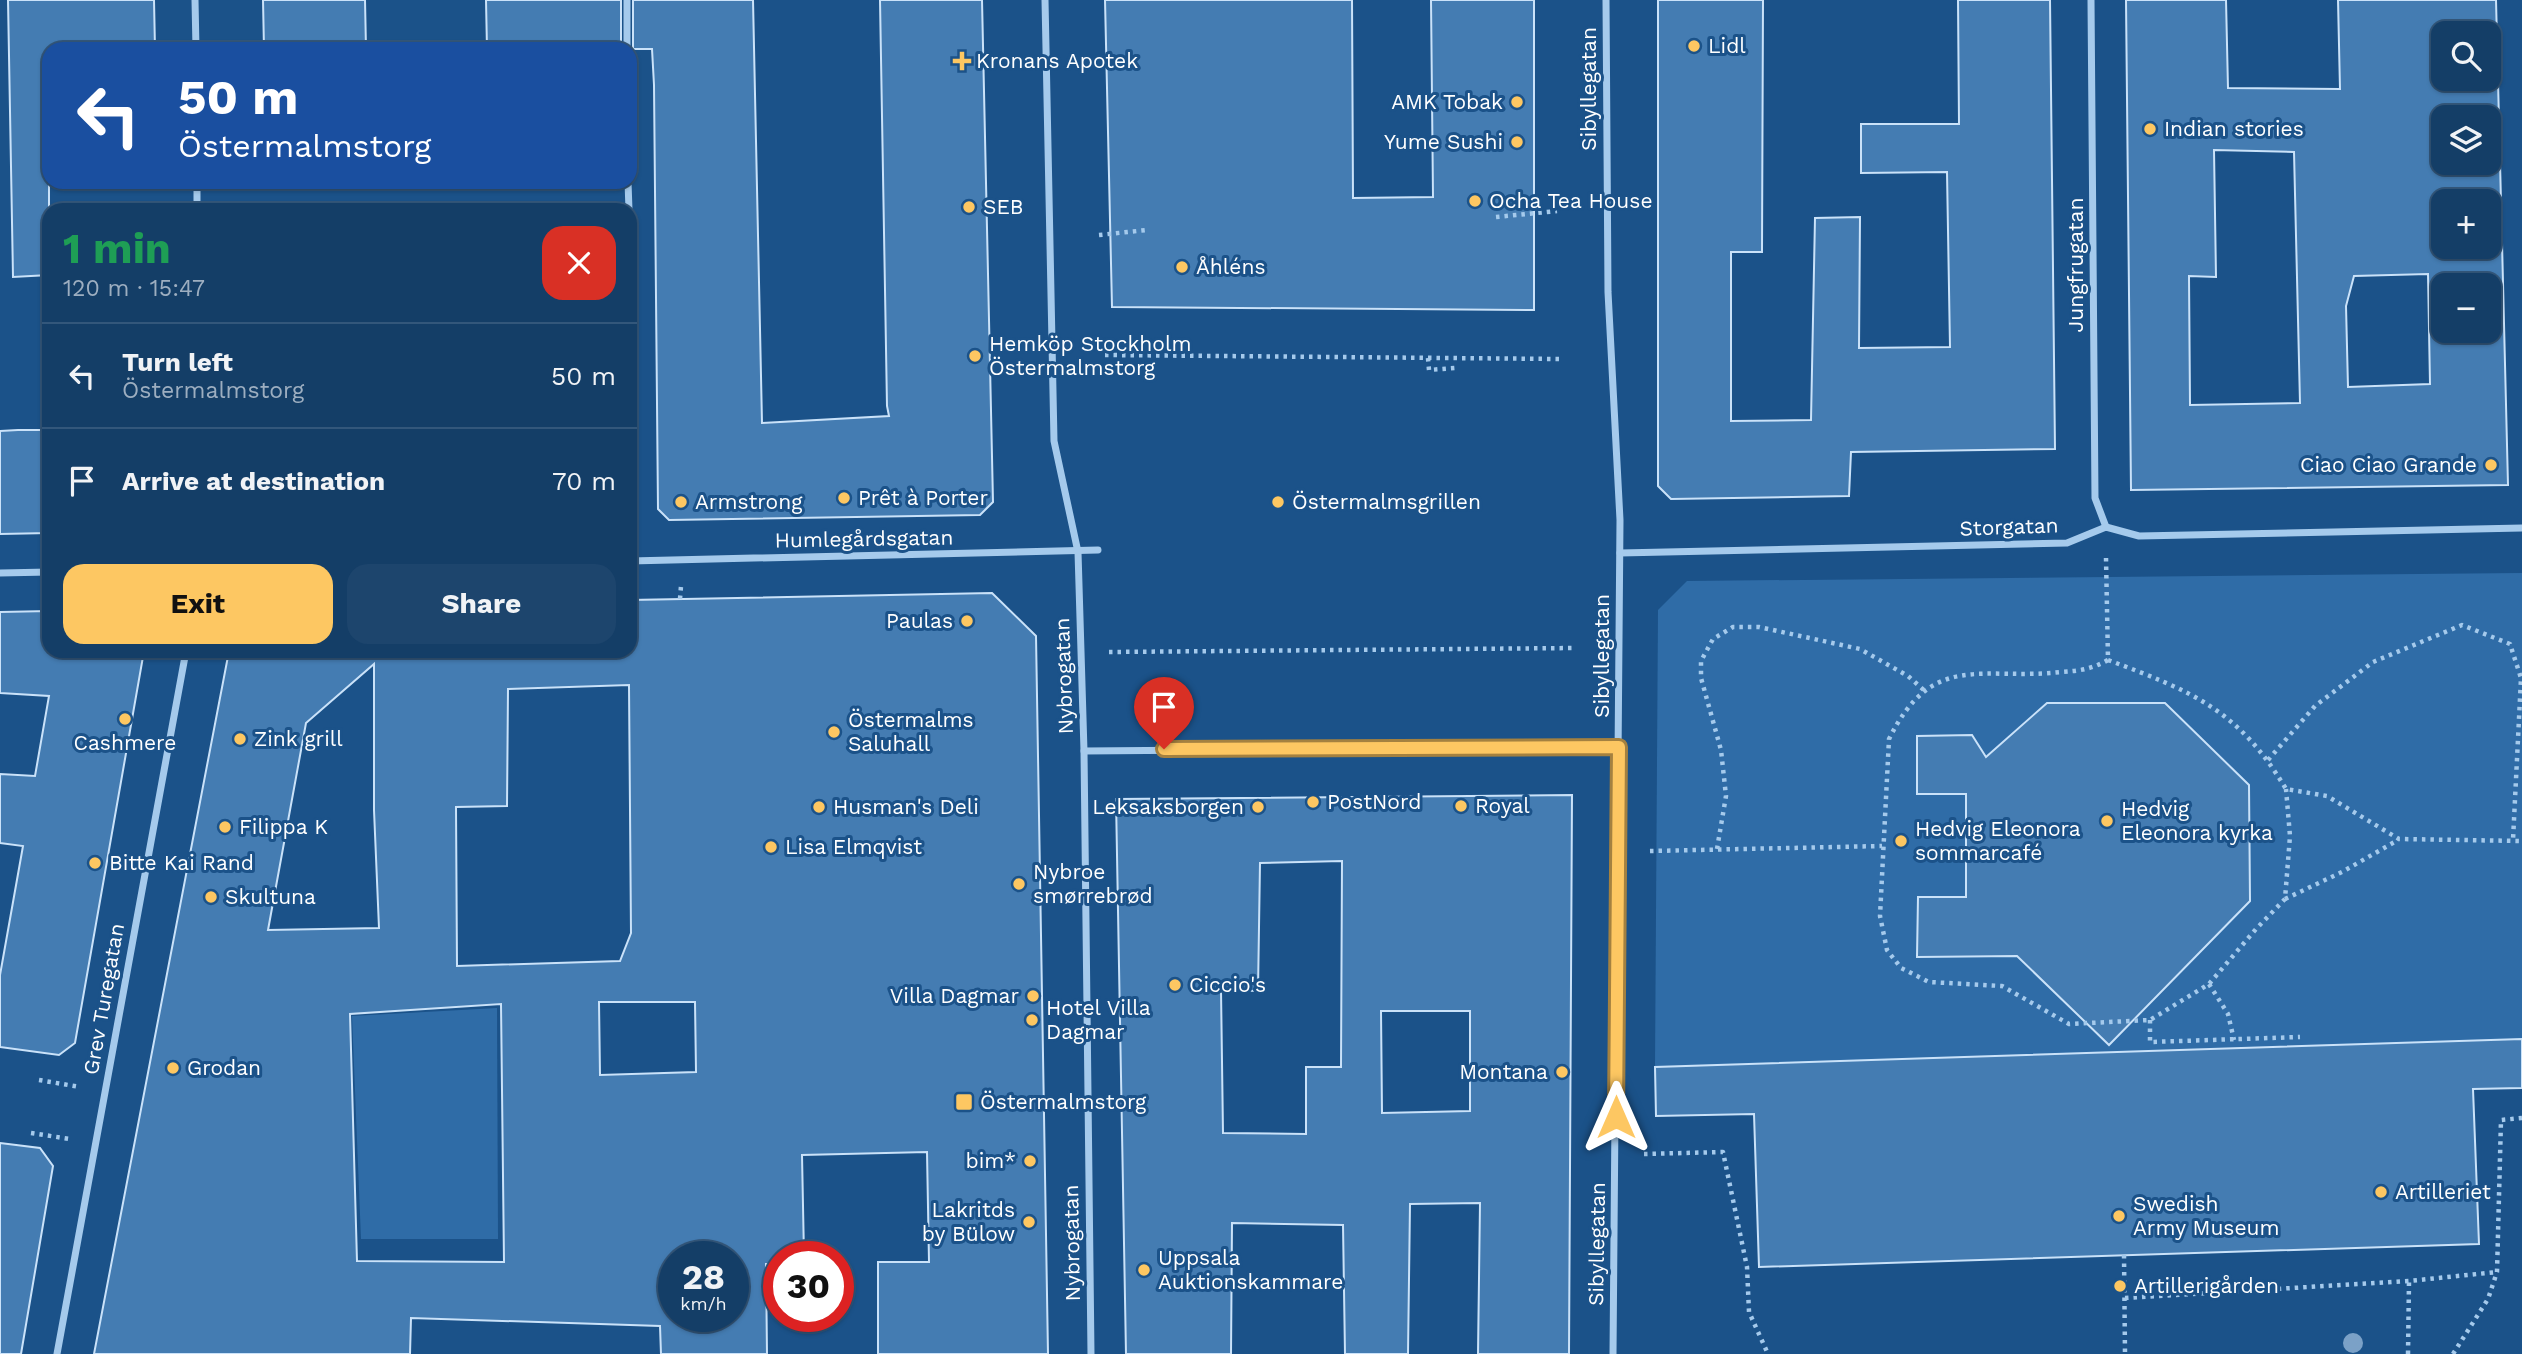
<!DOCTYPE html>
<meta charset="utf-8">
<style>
body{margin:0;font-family:"Work Sans",sans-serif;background:#1d456d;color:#f1f3f6;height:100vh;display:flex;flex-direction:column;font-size:26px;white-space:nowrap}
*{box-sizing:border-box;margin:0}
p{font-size:23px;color:#9daec0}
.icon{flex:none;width:38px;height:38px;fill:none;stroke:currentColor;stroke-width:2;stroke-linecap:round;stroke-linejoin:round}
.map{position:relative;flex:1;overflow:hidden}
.side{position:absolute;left:42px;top:203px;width:595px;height:455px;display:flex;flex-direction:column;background:#143e67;border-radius:21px;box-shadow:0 2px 5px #0004,0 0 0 2px #33577b}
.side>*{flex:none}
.hud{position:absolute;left:42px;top:42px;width:595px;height:147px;border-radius:21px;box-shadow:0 2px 5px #0004,0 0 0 2px #33577b;background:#1a4fa0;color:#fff;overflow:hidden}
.buttons{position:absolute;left:2431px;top:21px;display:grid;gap:14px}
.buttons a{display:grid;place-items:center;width:70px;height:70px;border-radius:14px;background:#143e67;box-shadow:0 2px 5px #0004,0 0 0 2px #33577b;font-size:35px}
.speed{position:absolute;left:658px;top:1241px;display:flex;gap:14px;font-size:35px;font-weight:700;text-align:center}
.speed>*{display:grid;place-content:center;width:91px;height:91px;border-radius:50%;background:#143e67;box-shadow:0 2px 5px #0004,0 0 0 2px #33577b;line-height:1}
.speed small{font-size:18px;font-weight:400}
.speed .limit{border:10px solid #d22;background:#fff;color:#111}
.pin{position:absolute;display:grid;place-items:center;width:60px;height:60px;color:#fff;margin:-72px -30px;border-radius:50% 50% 50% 0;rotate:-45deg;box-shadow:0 0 7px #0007}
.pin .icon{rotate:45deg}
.me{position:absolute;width:77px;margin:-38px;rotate:0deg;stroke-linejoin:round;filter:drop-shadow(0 0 5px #0008)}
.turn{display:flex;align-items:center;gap:24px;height:147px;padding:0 21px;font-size:32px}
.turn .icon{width:91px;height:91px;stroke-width:2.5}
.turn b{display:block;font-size:49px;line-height:60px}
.round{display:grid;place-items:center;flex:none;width:74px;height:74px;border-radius:21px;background:#1d456d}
.head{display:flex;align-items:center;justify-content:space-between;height:119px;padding:0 21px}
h1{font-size:42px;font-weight:700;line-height:52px;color:#1e9e55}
.cta{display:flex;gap:14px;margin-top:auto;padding:14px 21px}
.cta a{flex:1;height:80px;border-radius:21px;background:#fdc762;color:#111;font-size:28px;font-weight:700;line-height:80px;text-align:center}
.cta a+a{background:#1d456d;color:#f1f3f6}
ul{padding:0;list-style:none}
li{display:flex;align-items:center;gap:21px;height:105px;padding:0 21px;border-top:2px solid #33577b}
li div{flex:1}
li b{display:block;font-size:26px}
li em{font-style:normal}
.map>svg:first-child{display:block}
.green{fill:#2f6ca7}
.building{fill:#447cb2;stroke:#cae2f9;stroke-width:2;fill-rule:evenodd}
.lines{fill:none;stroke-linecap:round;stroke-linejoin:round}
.path{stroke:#a5caec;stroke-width:4.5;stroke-dasharray:3.5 5;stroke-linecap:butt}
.street{stroke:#a5caec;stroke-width:7}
.tree{fill:#7ba1c7}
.route-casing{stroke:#a48140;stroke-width:18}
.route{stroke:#fdc762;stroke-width:12}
.poi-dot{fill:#fdc762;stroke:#1b5289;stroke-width:2.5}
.labels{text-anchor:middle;stroke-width:6;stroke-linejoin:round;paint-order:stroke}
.poi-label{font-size:21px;fill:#fff;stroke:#1b5289;text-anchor:start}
.street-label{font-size:21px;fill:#fff;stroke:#1b5289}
</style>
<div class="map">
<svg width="2522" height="1354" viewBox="0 0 2522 1354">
<rect width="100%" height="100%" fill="#1b5289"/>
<g class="green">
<path d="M2522,573v466l-867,28 3,-457 29,-29z"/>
<path d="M497,1008l1,231h-137l-9,-223z"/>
</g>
<g class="building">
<path d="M8,0h146l1,49h-106v226l-36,2z"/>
<path d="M263,0h102l1,49h-102z"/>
<path d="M486,0h135v49h-134z"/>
<path d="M633,0h120l9,423 127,-7 -2,-10 -7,-406h102l11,502 -13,13 -311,5 -11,-11 -4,-424 -2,-36h-19z"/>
<path d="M1105,0h247l1,198 80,-1 -2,-197h103v310l-422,-3z"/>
<path d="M1658,0h105l-1,252h-31v169l80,-1 4,-202 45,-1 -1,131 91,-1 -3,-175 -86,1v-49h98l-1,-124h92l5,449 -204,3 -2,44 -178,3 -13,-13z"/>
<path d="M2126,0h100l2,88 112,1 -2,-89h158l12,485 -377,5zM2443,33h45v46h-45zM2443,117h45v46h-45zM2214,150l80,2 6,251 -110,2 -1,-129 27,1zM2443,201h45v46h-45zM2428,274l2,110 -82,3 -2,-81 8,-30zM2443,285h45v46h-45z"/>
<path d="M18,430h31v103l-49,1v-103z"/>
<path d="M992,593l44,43 12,718h-170v-92h51l-2,-110 -125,3 2,101h-25v8h-13l1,90h-106l-1,-28 -249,-8 -1,36h-316l135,-703h401v-51zM374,664v146l5,118 -111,2 38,-207zM629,685l2,248 -11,28 -163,5 -1,-159 51,-1 1,-117zM599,1002h96l1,70 -96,3zM501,1004l3,258 -147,-1 -7,-247zM674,1256h59v60h-59z"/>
<path d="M49,611v40h95l-69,392 -16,12 -59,-8v-72l23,-129 -23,-3v-69l35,2 14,-80 -49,-3v-81z"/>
<path d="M2047,703h118l84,82 1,116 -141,144 -92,-89 -100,1 1,-60h48v-103h-49v-58l55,-1 14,22z"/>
<path d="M1572,795l-3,559h-91l2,-151 -70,1 -2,150h-63l-2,-129 -111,-2 -1,131h-105l-10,-555zM1342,861l-1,206h-35v67l-83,-1 -2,-143 37,1 2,-128zM1381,1011h89v100l-88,2z"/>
<path d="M2522,1039v49l-49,1 6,155 -720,23 -5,-153 -98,2 -1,-49z"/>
<path d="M0,1143l40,5 13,18 -32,188h-21z"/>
</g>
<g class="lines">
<g class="path">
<path d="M1496,217l61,-6"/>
<path d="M1099,235l48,-5"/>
<path d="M1105,355l456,4"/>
<path d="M1428,358l1,12 26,-2"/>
<path d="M2106,558l2,102c-16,9 -29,11 -47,12 -79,9 -128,-22 -172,67l-9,177 7,34 14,18 28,14 73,4 67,38 81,-4 59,-36 47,-55 29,-30 5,-63 -4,-47"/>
<path d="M680,599l1,-13"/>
<path d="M1109,652l467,-4"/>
<path d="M2108,660c83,31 130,49 178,129l41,7 72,43 123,2"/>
<path d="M2268,760l47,-54 58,-44 89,-37 48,19 11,34 -8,162"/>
<path d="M1717,849l9,-53 -5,-46 -20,-72v-17l12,-22 20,-12h26l101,22 48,27 18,16"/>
<path d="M1650,851l232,-5"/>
<path d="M2285,899l57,-27 56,-32"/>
<path d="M2209,984l19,30 6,26"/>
<path d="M2150,1020v22l150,-5"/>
<path d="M39,1080l41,7"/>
<path d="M31,1133l39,6"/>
<path d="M1644,1154l79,-2 24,115 2,45 19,42"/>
<path d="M2124,1255l1,99"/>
<path d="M2125,1298l284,-17 88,-9"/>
<path d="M2408,1354l1,-73"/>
<path d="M2453,1354l35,-55 9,-27 4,-152 21,-2"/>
</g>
<g class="street">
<path d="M195,0l1,49"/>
<path d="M627,0v49"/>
<path d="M1045,0l9,441 24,111 6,199 7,603"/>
<path d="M1606,0l2,292 12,228 -7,834"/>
<path d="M2091,0l4,498 11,29"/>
<path d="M197,182v28"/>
<path d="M628,182l1,28"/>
<path d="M630,346l2,215"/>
<path d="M1620,553l447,-10 39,-16 33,9 383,-8"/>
<path d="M630,561l468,-11"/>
<path d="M0,573l49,-1"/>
<path d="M1084,751l536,-4"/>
<path d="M57,1354l129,-703"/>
</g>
</g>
<circle class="tree" cx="2353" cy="1343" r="10"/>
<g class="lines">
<g class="route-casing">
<path id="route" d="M1164,749l455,-2 -3,370"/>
</g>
<use href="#route" class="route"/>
</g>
<g class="poi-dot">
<circle cx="1694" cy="46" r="7"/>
<path d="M958.5 50.5h7v7h7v7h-7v7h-7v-7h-7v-7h7z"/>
<circle cx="1517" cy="102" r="7"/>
<circle cx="2150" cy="129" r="7"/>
<circle cx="1517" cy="142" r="7"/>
<circle cx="1475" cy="201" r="7"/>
<circle cx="969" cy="207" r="7"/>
<circle cx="1182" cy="267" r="7"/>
<circle cx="975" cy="356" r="7"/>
<circle cx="2491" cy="465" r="7"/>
<circle cx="844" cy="498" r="7"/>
<circle cx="681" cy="502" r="7"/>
<circle cx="1278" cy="502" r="7"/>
<circle cx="967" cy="621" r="7"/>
<circle cx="125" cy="719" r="7"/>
<circle cx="834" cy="732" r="7"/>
<circle cx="240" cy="739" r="7"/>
<circle cx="1313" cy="802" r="7"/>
<circle cx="1461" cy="806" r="7"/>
<circle cx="819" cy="807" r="7"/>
<circle cx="1258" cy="807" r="7"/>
<circle cx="2107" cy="821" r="7"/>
<circle cx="225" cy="827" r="7"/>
<circle cx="1901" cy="841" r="7"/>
<circle cx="771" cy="847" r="7"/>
<circle cx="95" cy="863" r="7"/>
<circle cx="1019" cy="884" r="7"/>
<circle cx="211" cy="897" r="7"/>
<circle cx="1175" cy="985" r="7"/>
<circle cx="1033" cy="996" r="7"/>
<circle cx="1032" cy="1020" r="7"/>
<circle cx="173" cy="1068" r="7"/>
<circle cx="1562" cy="1072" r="7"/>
<rect x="955" y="1093" width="18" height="18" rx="3.5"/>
<circle cx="1030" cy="1161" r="7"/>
<circle cx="2381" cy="1192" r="7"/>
<circle cx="2119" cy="1216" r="7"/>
<circle cx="1029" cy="1222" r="7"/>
<circle cx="1144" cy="1270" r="7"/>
<circle cx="2120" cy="1286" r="7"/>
</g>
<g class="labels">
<g class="poi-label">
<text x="1708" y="53">Lidl</text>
<text x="976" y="68">Kronans Apotek</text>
<text x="1503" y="109" text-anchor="end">AMK Tobak</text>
<text x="2164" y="136">Indian stories</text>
<text x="1503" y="149" text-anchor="end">Yume Sushi</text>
<text x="1489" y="208">Ocha Tea House</text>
<text x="983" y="214">SEB</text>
<text x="1196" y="274">Åhléns</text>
<text x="989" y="351">Hemköp Stockholm<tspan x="989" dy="24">Östermalmstorg</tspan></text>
<text x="2477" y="472" text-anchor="end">Ciao Ciao Grande</text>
<text x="858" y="505">Prêt à Porter</text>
<text x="695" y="509">Armstrong</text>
<text x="1292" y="509">Östermalmsgrillen</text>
<text x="953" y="628" text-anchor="end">Paulas</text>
<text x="848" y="727">Östermalms<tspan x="848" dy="24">Saluhall</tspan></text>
<text x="254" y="746">Zink grill</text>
<text x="125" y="750" text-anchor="middle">Cashmere</text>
<text x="1327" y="809">PostNord</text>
<text x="1475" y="813">Royal</text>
<text x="833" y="814">Husman's Deli</text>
<text x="1244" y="814" text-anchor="end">Leksaksborgen</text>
<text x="2121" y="816">Hedvig<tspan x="2121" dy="24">Eleonora kyrka</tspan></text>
<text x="239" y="834">Filippa K</text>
<text x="1915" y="836">Hedvig Eleonora<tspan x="1915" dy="24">sommarcafé</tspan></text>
<text x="785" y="854">Lisa Elmqvist</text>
<text x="109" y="870">Bitte Kai Rand</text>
<text x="1033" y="879">Nybroe<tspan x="1033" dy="24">smørrebrød</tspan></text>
<text x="225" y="904">Skultuna</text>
<text x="1189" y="992">Ciccio's</text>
<text x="1019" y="1003" text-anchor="end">Villa Dagmar</text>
<text x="1046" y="1015">Hotel Villa<tspan x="1046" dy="24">Dagmar</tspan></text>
<text x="187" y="1075">Grodan</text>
<text x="1548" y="1079" text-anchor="end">Montana</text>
<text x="980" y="1109">Östermalmstorg</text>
<text x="1016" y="1168" text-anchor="end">bim*</text>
<text x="2395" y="1199">Artilleriet</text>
<text x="2133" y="1211">Swedish<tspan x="2133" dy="24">Army Museum</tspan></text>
<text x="1015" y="1217" text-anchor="end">Lakritds<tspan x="1015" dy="24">by Bülow</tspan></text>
<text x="1158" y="1265">Uppsala<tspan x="1158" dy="24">Auktionskammare</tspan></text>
<text x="2134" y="1293">Artillerigården</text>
</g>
<g class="street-label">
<text transform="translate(1589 89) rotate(-90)" y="7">Sibyllegatan</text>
<text transform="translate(2076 265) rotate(-90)" y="7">Jungfrugatan</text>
<text transform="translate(2009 527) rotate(-2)" y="7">Storgatan</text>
<text transform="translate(864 539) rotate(-1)" y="7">Humlegårdsgatan</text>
<text transform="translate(1602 656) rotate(-90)" y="7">Sibyllegatan</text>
<text transform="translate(1064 676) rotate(-92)" y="7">Nybrogatan</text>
<text transform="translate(104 999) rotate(-80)" y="7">Grev Turegatan</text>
<text transform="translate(1072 1243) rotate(-91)" y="7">Nybrogatan</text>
<text transform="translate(1597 1244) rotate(-89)" y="7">Sibyllegatan</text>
</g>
</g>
</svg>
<div class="buttons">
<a><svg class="icon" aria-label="search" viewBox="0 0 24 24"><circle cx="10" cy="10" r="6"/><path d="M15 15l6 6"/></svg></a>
<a><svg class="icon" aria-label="layers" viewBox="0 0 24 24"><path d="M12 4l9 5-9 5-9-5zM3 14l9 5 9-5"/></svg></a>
<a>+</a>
<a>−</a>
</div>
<div class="speed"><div>28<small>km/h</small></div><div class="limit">30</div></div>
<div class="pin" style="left:1164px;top:749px;background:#d93025"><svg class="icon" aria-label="arrive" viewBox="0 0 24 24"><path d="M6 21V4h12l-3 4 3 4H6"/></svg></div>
<svg class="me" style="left:1616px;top:1117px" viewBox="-20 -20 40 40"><path d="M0-17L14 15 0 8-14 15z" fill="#fdc762" stroke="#fff" stroke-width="4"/></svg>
<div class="hud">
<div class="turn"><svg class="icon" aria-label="left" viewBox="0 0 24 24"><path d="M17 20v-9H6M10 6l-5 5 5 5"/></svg><div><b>50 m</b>Östermalmstorg</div></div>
</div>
<section class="side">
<div class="head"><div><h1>1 min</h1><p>120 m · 15:47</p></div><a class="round" style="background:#d93025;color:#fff"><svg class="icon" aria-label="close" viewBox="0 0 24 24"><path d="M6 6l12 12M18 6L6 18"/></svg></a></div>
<ul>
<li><svg class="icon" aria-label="left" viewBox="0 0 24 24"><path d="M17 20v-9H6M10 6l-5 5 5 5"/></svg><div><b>Turn left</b><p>Östermalmstorg</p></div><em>50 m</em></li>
<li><svg class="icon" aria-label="arrive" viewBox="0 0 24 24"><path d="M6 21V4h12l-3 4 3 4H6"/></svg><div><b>Arrive at destination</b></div><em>70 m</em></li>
</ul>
<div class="cta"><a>Exit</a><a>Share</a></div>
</section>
</div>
